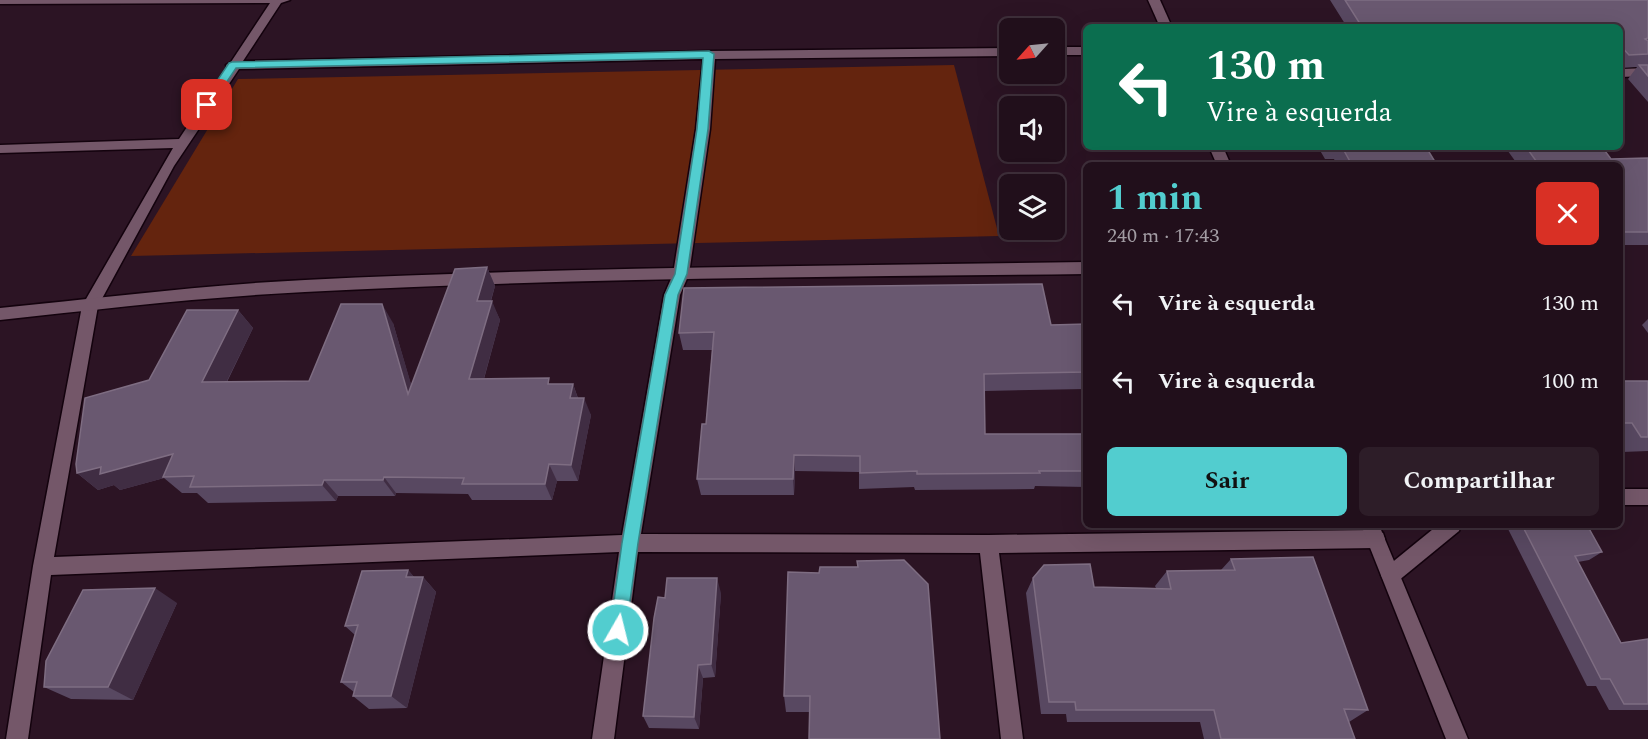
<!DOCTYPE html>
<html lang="pt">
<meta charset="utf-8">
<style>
body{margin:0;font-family:Spectral,serif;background:#2d1d28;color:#f1f3f6;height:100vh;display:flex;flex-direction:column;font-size:22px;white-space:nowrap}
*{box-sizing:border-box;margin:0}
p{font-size:20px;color:#a29ca3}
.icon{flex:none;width:33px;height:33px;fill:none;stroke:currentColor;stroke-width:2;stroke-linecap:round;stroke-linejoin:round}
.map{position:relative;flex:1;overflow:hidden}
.side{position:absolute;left:1083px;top:162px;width:540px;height:366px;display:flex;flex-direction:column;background:#210f1b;border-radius:9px;box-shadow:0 6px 24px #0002,0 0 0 2px #3e2f3a}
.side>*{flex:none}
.banner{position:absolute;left:1083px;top:24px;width:540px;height:126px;border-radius:9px;box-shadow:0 6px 24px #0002,0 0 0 2px #3e2f3a;background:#0b6e4f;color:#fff;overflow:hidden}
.needle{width:39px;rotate:243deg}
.buttons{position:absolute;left:999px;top:18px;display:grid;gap:12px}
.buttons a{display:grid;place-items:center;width:66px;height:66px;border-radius:9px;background:#210f1b;box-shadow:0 6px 24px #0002,0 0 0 2px #3e2f3a;font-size:30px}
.pin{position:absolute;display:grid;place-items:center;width:51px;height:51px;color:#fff;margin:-26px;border-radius:12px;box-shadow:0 3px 9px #0006}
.me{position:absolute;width:66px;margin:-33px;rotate:8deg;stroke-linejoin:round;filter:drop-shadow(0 0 4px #0008)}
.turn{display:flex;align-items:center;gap:21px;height:126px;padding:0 24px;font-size:27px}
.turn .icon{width:78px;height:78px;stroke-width:2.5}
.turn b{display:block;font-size:42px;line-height:51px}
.round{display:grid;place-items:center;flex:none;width:63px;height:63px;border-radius:9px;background:#2d1d28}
.summary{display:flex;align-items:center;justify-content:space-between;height:102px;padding:0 24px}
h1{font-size:36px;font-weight:700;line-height:45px;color:#52cdcf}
.cta{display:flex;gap:12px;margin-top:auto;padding:12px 24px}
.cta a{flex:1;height:69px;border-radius:9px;background:#52cdcf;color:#111;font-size:24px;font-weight:700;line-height:69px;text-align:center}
.cta a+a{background:#2d1d28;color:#f1f3f6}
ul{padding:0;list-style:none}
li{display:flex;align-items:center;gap:18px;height:78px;padding:0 24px}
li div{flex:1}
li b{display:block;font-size:22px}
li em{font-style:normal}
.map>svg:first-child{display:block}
.green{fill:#64240e}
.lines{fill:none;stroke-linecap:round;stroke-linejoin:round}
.minor-casing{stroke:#13020d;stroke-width:3}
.tertiary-casing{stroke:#13020d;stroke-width:3}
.minor{fill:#745769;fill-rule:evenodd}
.tertiary{fill:#745769;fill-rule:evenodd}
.wall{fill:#584861}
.shaded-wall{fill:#402d43}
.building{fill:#695870;stroke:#7e6d82;stroke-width:1.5}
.route{fill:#52cdcf;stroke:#358587;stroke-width:1.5}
</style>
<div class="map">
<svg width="1648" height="739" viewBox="0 0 1648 739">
<rect width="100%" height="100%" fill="#2c1424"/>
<path class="green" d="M954,65l45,171 -868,20 107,-177z"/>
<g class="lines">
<g class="minor-casing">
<g id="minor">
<path d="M0,0h290l-9,3 -38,58 466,-10 301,-3v8l-295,3 -5,70 -21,145 -9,21 -39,239 347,1 388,-5 7,3 2,6 -2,6 -7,3 -377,5 24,186h-22l-21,-186 -342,-1 -24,187h-22l27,-187 -568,23 -23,164h-22l27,-173 49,-260 91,-158 -173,5v-8l179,-6 48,-72 -1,-2 5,-3 39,-59 -270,1zM703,59l-7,70 -23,145 -9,21 -42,240 -568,22 44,-251 76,-140 65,-97z"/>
<rect x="1054" y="47" width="32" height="8"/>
<path d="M1648,68v8l-28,1v-8z"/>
<rect x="1620" y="489" width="28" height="16"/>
<path d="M1438,525h23l-2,6 -61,50 -7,3 -7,-3 -3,-6 3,-6z"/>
</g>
</g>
<g class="tertiary-casing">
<g id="tertiary">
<path d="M1148,0h12l12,27h-12z"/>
<path d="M1209,147h14l8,18h-14z"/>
<path d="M1086,262v12c-260,3 -521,4 -781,18 -102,5 -204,17 -305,28v-12c101,-10 203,-23 305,-28 260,-13 521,-14 781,-18z"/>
<path d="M1361,525h18l89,214h-22z"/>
</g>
</g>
<use href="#minor" class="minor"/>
<use href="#tertiary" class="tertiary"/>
</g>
<g class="wall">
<path d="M1330,0h318v102l-20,-23 9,-12 -17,1v-41h-273z"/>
<path d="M1318,147h108l11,18h-100l-3,-6h-9z"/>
<path d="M1505,147h97l9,12 37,-1v87h-28v-80h-102z"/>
<path d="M487,267l8,19 -4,15 9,19 -16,59 68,5h21l5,14 13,17 -13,66h-21l-5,19h-80l-4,-6 -72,-1 -1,3h-57l-2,5 -128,2 -11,-10h-15l-18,-15 -44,12 -6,-5 -16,5 -21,-17 72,-93 89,-70 15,18 -26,54 82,-1 84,-58 18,62z"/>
<path d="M1648,319v14l-6,-8z"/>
<path d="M1086,324v65l-102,2 1,43h101v53l-51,-1 -1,3 -119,1 -1,-3 -55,2v-17l-64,-1 -1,24h-93l-4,-16 9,-55 6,-74h-29l-4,-17z"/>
<path d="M1620,381h28v70l-26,1 -2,-4z"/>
<path d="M1506,525h81l15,27 -13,8 -11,2 43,81 27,-4v71h-39l-13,-24h-9z"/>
<path d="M1231,559l137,151 -19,12 6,17h-151l-4,-17h-133l-1,-8h-25l-15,-121 7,-15 61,9 62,1 -1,-2 12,-15 54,-1z"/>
<path d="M904,560l-95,152h-23l-2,-16 35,-123 38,-6v-6z"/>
<path d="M408,570l6,7h9l13,15 -29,116 -38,1 -16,-13 1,-4 -13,-10 14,-47 -10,-9z"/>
<path d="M721,593l-6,84 -12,1 -4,51 -50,-1 -6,-12 22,-118z"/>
<path d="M177,603l-44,97 -62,-1 -27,-12z"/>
</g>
<g class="shaded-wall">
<path d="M487,267l8,19 -10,34 -8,-19z"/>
<path d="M492,301l8,19 -21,76 -10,-17z"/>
<path d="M382,304l11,19 26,88 -11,-17z"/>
<path d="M238,310l15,18 -35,71 -16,-17z"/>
<path d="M573,384l6,18 -9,-4z"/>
<path d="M584,398l7,17 -13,66 -7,-16z"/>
<path d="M173,454l-10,23 1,1 -44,12 -6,-5 -16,5 -21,-17 24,-6z"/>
<path d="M794,455l1,16 -1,24 -1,-16z"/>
<path d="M549,464l8,17 -5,19 -7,-16z"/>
<path d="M384,477l12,16 -1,3 -12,-16z"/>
<path d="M324,480l14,16 -2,5 -14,-16z"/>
<path d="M408,570l13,15 2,-8 13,15 -29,116 -16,-12 15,-119z"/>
<path d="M717,578l4,15 -6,84 -4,-13z"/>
<path d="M155,588l22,15 -44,97 -25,-13z"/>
<path d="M698,665l5,13 -4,51 -5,-12z"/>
</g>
<g class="building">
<path d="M1345,0h303v38l-3,1 3,2v13l-19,1 -9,-10v-18h-258z"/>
<path d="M1639,65h9v11z"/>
<path d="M1342,147h84l11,18h-85z"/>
<path d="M1526,147h76l9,12 37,-1v74h-28v-67h-81z"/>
<path d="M487,267l-10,34h15l-23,78 80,-1 -1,6h25l-3,14h14l-13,67 -22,-1 -4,20h-83l2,-6 -80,-1 -1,3h-59l-2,5 -132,2 4,-11 -31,1 10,-23 -73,20 1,-7 -24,6 -1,-9 9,-66 64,-18 38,-70h51l-36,72 107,-1 32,-77h41l26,90 47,-125z"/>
<path d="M1042,284l9,41 35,-1v48l-102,2 1,60h101v37h-47l1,2 -123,1v-3l-57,2v-17l-66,-1 -1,24h-96l5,-55h4l8,-92 -35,1 5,-45z"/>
<path d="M1620,381h28v56h-7l-9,-14h-12z"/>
<path d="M1522,525h65l15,27 -27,4 46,87 27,-4v65h-24l-14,-25h-9z"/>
<path d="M1313,557l55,153 -24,-1 11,30h-134l-7,-29h-138l-1,-8h-26l-16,-124 11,-13 46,-1 4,23 77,2 -4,-18 68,-1 -4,-11z"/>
<path d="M904,560l24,24 12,155h-131l1,-43h-26l4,-124 31,1 1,-6h38l-1,-6z"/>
<path d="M408,570l-2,7h17l-32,119h-38l4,-14h-16l17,-57 -13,1 17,-55z"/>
<path d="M667,578h50l-6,86 -13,1 -4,52 -51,-1 11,-98 4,-21 7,1z"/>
<path d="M155,588l-47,99h-64l2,-26 37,-71z"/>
</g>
<path class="route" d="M709,51l5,3 -6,75 -21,145 -9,21 -40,248 -12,87 -2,6 -6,3 -6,-3 -2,-6 12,-87 43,-248 10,-21 22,-145 6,-71 -467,10 -26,39 -3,1 -6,-3 28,-42 3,-1z"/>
</svg>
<div class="buttons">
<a><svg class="needle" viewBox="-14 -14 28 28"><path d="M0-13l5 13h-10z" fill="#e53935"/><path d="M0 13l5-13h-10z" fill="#a29ca3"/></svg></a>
<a><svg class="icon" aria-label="sound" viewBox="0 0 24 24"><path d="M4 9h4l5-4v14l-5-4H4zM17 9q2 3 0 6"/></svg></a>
<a><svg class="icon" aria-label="layers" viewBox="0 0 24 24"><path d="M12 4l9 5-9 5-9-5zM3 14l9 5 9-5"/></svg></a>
</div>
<div class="pin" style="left:207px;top:105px;background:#d93025"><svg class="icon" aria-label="arrive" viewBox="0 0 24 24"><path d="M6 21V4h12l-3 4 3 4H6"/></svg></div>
<svg class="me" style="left:618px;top:630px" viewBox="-20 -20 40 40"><circle r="17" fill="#52cdcf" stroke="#fff" stroke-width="3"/><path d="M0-11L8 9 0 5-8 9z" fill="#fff"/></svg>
<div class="banner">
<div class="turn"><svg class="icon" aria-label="left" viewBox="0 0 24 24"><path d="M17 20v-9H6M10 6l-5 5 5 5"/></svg><div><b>130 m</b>Vire à esquerda</div></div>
</div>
<section class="side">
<div class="summary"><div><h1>1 min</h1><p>240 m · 17:43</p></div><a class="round" style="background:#d93025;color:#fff"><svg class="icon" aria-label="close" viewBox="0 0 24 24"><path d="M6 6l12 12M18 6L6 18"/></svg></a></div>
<ul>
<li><svg class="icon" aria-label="left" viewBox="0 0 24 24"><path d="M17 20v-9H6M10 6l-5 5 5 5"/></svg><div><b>Vire à esquerda</b></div><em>130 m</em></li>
<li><svg class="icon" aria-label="left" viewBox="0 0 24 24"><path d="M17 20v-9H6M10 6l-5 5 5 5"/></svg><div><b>Vire à esquerda</b></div><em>100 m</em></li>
</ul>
<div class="cta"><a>Sair</a><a>Compartilhar</a></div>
</section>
</div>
